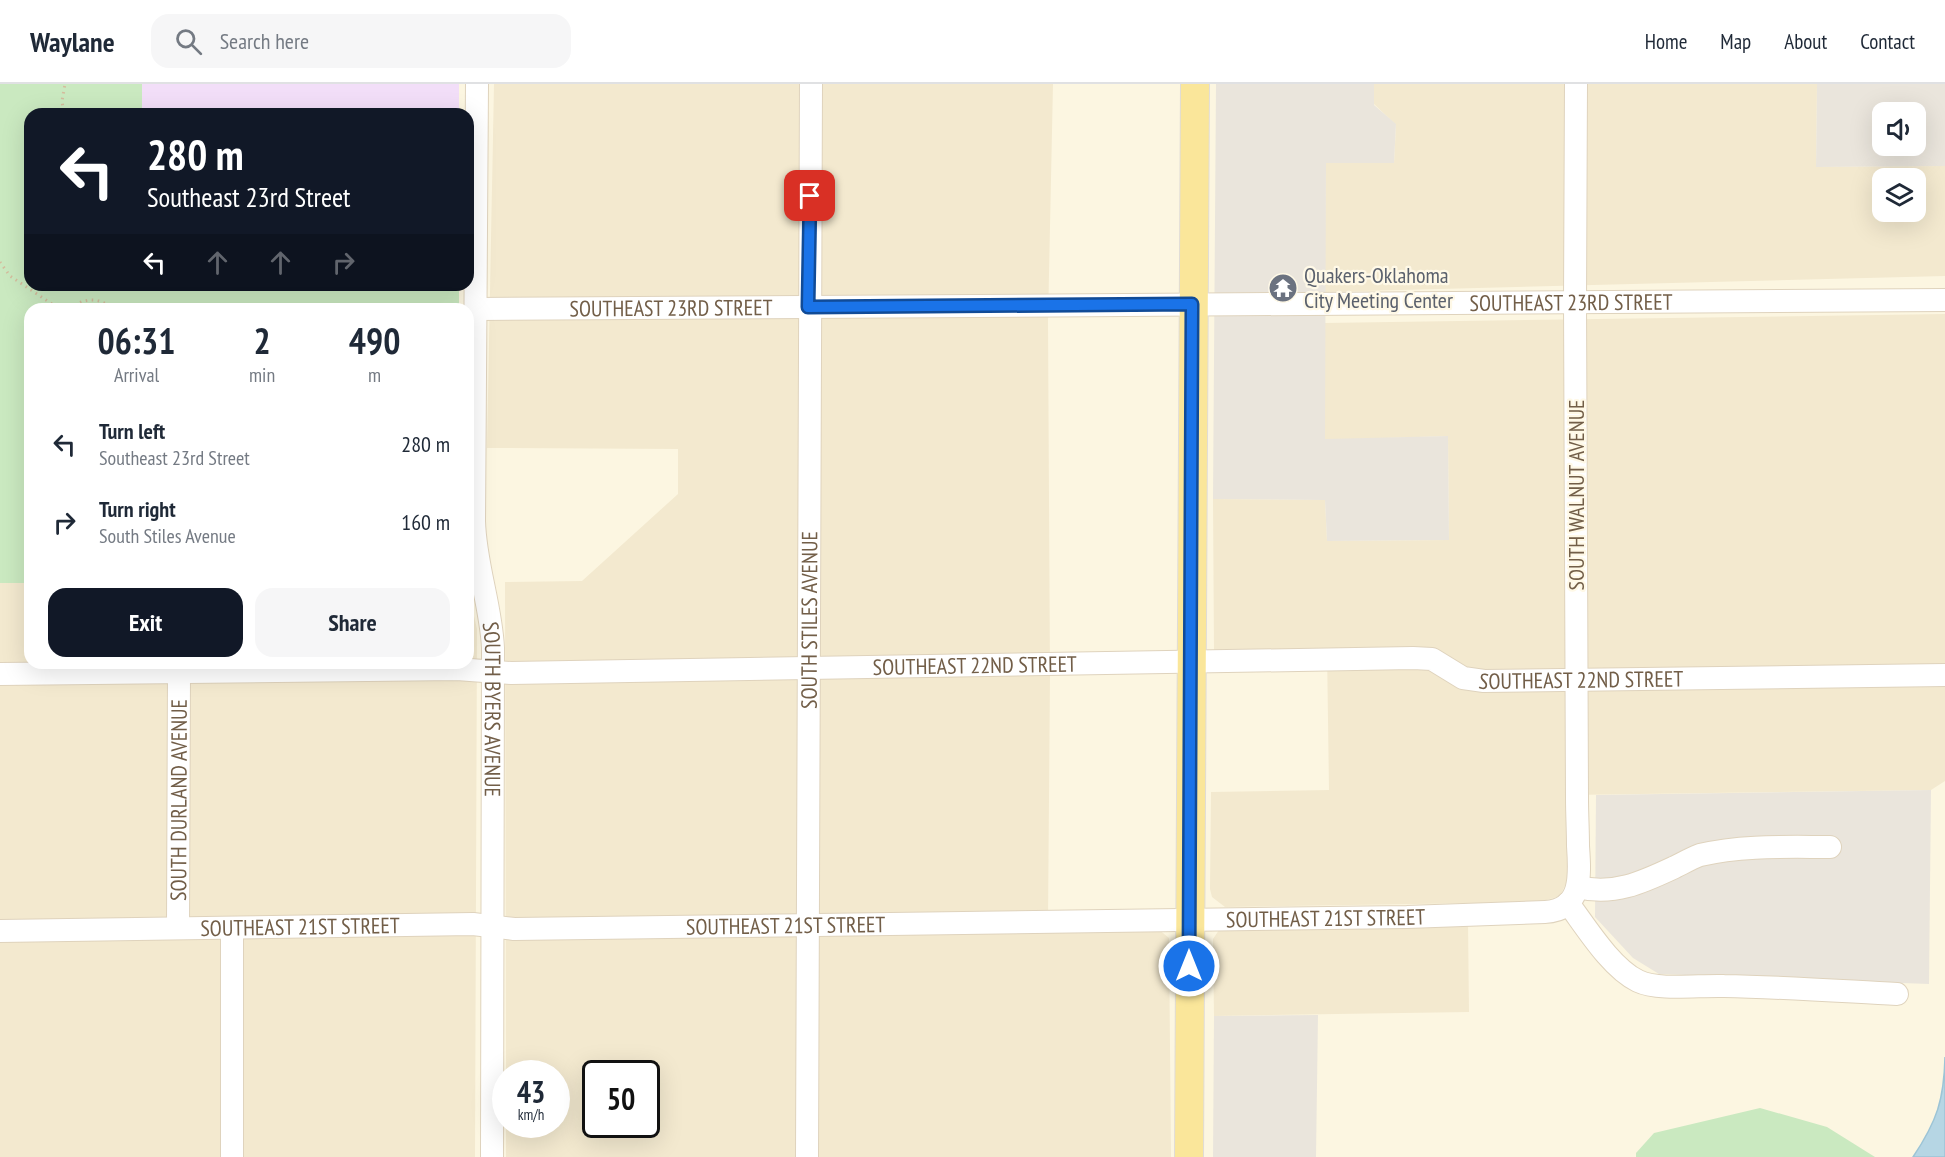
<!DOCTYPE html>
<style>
body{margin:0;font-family:"PT Sans Narrow",sans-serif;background:#f6f6f7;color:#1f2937;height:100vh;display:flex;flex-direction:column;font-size:22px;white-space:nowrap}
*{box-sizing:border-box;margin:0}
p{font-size:20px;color:#747a83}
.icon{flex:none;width:33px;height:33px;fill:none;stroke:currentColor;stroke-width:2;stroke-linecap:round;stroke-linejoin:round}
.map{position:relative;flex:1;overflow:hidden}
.panel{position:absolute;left:24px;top:219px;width:450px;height:366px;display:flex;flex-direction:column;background:#fff;border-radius:18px;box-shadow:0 6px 24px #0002}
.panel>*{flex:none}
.guide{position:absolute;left:24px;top:24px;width:450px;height:183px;border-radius:18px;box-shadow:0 6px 24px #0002;background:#111827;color:#fff;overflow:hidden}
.controls{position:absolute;left:1872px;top:18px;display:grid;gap:12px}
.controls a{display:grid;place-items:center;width:54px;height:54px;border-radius:12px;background:#fff;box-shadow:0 6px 24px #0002;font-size:30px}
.speed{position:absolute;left:492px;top:976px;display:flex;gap:12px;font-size:30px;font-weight:700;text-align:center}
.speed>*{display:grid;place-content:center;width:78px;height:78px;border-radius:50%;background:#fff;box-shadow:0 6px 24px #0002;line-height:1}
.speed small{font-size:15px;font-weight:400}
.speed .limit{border:3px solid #111;border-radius:9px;background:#fff;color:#111}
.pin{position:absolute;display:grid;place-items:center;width:51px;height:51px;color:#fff;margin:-26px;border-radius:12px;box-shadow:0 3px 9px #0006}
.me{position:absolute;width:66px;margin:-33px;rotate:0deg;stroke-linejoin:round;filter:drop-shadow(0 0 4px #0008)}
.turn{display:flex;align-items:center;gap:21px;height:126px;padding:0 24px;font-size:27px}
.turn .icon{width:78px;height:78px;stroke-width:2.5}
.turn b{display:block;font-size:42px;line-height:51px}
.lanes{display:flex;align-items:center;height:57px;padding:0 24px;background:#0003;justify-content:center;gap:30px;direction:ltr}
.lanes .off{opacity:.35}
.eta{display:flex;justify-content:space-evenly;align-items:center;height:102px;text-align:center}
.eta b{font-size:36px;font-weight:700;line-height:42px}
.cta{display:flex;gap:12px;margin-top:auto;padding:12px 24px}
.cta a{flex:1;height:69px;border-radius:18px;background:#111827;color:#fff;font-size:24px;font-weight:700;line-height:69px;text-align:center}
.cta a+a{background:#f6f6f7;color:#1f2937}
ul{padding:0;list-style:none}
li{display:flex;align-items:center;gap:18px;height:78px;padding:0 24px}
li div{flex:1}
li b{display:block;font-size:22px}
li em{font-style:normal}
header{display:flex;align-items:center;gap:36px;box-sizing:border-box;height:84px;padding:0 30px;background:#fff;border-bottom:2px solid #e0e1e3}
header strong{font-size:28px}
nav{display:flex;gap:33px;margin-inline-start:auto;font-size:21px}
.search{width:420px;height:54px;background:#f6f6f7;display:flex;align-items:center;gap:15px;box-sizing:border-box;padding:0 21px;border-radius:18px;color:#747a83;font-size:22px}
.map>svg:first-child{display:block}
.residential{fill:#f3e9cf;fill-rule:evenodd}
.industrial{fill:#eae5dc;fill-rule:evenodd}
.education{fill:#f2def8}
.green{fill:#cae9c0}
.water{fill:#b6d6e4;stroke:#9cc4d6;stroke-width:1.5}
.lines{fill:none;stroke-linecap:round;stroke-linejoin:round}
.minor-casing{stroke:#dfd3bd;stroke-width:24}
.major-casing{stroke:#e0dcd7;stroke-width:30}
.path{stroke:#d5bc9d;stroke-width:3;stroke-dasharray:1.5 4.5;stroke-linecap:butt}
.minor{stroke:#fff;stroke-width:22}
.major{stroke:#fae69a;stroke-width:28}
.route-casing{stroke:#114b97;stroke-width:15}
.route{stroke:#1a73e8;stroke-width:10}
.labels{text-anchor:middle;stroke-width:4.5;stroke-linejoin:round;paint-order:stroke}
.worship-label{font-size:22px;fill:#5b616d;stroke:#fff9e7;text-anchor:start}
.street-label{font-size:22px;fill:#725e48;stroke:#fff9e7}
</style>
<header>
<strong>Waylane</strong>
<div class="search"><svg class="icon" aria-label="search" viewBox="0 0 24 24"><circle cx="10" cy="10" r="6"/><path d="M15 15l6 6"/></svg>Search here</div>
<nav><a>Home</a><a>Map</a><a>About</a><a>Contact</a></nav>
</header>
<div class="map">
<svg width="1945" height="1073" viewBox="0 0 1945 1073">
<rect width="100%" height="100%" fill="#fcf6e1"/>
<g class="residential">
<path d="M494,0h559l-5,238 2,353 -2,246 109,7 12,10 2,219h-665v-32h50v-51h-50l-1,-492 77,-1 96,-87v-45l-191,-1zM596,990h50v51h-50z"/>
<path d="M1374,0h443l-1,83 129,-1v110l-621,16 2,-130 68,1 2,-38 -22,-21zM1882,94h34v34h-34z"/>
<path d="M1945,230v467l-14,9 -362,5 -1,84 -8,17 -21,6 -314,5 -13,-10 -2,-8 1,-97 118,-2 -2,-141 -113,1 -1,-151 112,1 2,41 122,-1 -1,-104 -123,4 -1,-117z"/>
<path d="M0,499h30v80h438v-73l9,39 -2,528h-475z"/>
<path d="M1468,838l1,90 -255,4 -1,-77 6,-9z"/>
</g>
<g class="industrial">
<path d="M1216,0h158v21l22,19 -2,39h-68l-1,276 123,-3 1,104 -122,1 -2,-41 -112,-1z"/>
<path d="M1817,0h128v82l-129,1zM1882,28h34v34h-34z"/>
<path d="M1931,706l-2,194 -270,-10 -26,-16 -38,-41 1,-122z"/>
<path d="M1318,931l-2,142h-103l1,-141z"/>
</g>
<rect class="education" x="142" y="0" width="317" height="30"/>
<g class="green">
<path d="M0,0h142v30h-112v171h429v24h-429v274h-30z"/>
<path d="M1760,1024l67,19 48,30h-239v-4l18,-20z"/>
</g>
<path class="water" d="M1945,973v100h-32c24,-36 31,-57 32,-100z"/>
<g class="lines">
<g class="minor-casing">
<g id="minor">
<path id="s1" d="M477,0l-3,437c1,43 17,84 19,127l-1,509"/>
<path id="s2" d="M476,225l1469,-9"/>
<path id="s3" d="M0,590l457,-5 54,4 902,-15 19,1 31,19 21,3 461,-6"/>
<path d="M1578,803c36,9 65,-5 97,-20 8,-4 17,-9 25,-12 42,-10 87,-8 130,-8"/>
<path d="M1568,819c18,24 43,65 70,78 21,10 61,4 86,5 57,1 115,5 173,8"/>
<path id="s4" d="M178,844l1,-255"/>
<path id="s5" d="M0,847l473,-7 41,5 893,-12 138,-5c38,-2 35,-38 33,-66 0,-16 -1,-32 -1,-48l-2,-497 1,-217"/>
<path d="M232,1073v-229"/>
<path id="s6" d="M807,1073l4,-1073"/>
</g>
</g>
<g class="major-casing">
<path id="major" d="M1189,1073l6,-1073"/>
</g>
<g class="path">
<path d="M82,26l4,4"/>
<path d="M56,30l7,-6 -1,-7 3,-17"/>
<path d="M0,178l10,14 42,28 2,5"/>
<path d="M53,221l19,1"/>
<path d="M70,225c12,-11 30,-13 42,0"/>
</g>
<use href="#minor" class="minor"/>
<use href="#major" class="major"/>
</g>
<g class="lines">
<g class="route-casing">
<path id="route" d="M810,112l-2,111 384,-3 -3,662"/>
</g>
<use href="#route" class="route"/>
</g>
<defs>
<g id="temple-disc" transform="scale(1.5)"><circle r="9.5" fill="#6b7280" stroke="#fff9e7"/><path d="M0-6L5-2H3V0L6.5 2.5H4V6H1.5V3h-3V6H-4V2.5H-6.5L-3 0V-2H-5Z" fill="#fff"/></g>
</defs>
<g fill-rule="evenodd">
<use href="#temple-disc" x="1283" y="204"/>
</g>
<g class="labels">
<g class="worship-label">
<text x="1304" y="199">Quakers-Oklahoma<tspan x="1304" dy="25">City Meeting Center</tspan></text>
</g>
<g class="street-label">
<text dy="8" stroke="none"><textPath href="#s2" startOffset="1095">SOUTHEAST 23RD STREET</textPath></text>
<text dy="8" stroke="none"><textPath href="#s2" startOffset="195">SOUTHEAST 23RD STREET</textPath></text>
<text transform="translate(1576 411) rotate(-90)" y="8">SOUTH WALNUT AVENUE</text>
<text dy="8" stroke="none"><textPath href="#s6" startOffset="537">SOUTH STILES AVENUE</textPath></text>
<text dy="8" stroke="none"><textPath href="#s3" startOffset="975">SOUTHEAST 22ND STREET</textPath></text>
<text dy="8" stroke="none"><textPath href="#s3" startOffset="1587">SOUTHEAST 22ND STREET</textPath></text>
<text dy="8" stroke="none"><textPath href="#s1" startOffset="627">SOUTH BYERS AVENUE</textPath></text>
<text dy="8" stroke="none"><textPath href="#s4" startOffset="128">SOUTH DURLAND AVENUE</textPath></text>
<text dy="8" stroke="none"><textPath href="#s5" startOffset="1326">SOUTHEAST 21ST STREET</textPath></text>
<text dy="8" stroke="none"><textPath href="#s5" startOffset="786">SOUTHEAST 21ST STREET</textPath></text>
<text dy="8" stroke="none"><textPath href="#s5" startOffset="300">SOUTHEAST 21ST STREET</textPath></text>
</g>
</g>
</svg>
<div class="controls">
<a><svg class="icon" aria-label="sound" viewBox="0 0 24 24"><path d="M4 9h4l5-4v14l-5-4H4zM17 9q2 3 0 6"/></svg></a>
<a><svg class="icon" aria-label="layers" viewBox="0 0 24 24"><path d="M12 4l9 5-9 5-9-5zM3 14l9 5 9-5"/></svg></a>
</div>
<div class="speed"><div>43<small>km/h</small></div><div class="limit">50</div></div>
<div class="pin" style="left:810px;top:112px;background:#d93025"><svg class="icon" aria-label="arrive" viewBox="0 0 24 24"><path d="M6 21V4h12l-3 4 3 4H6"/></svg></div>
<svg class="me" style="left:1189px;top:882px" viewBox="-20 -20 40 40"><circle r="17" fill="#1a73e8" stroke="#fff" stroke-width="3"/><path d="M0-11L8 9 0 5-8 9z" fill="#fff"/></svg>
<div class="guide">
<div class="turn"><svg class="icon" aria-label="left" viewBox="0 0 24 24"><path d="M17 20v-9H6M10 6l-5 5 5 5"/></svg><div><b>280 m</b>Southeast 23rd Street</div></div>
<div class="lanes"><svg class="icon" aria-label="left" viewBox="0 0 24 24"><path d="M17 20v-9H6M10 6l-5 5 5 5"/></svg><svg class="icon off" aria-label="ahead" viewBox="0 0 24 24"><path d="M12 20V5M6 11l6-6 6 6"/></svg><svg class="icon off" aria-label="ahead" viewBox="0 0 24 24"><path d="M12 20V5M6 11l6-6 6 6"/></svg><svg class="icon off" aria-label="right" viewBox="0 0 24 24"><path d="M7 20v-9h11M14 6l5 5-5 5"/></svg></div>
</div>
<section class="panel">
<div class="eta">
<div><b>06:31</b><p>Arrival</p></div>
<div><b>2</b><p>min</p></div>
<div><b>490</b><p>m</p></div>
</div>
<ul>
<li><svg class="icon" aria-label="left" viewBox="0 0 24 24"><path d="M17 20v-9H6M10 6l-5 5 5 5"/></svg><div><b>Turn left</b><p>Southeast 23rd Street</p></div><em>280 m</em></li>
<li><svg class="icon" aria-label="right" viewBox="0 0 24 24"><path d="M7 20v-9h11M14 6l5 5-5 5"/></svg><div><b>Turn right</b><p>South Stiles Avenue</p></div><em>160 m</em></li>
</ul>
<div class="cta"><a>Exit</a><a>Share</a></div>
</section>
</div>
